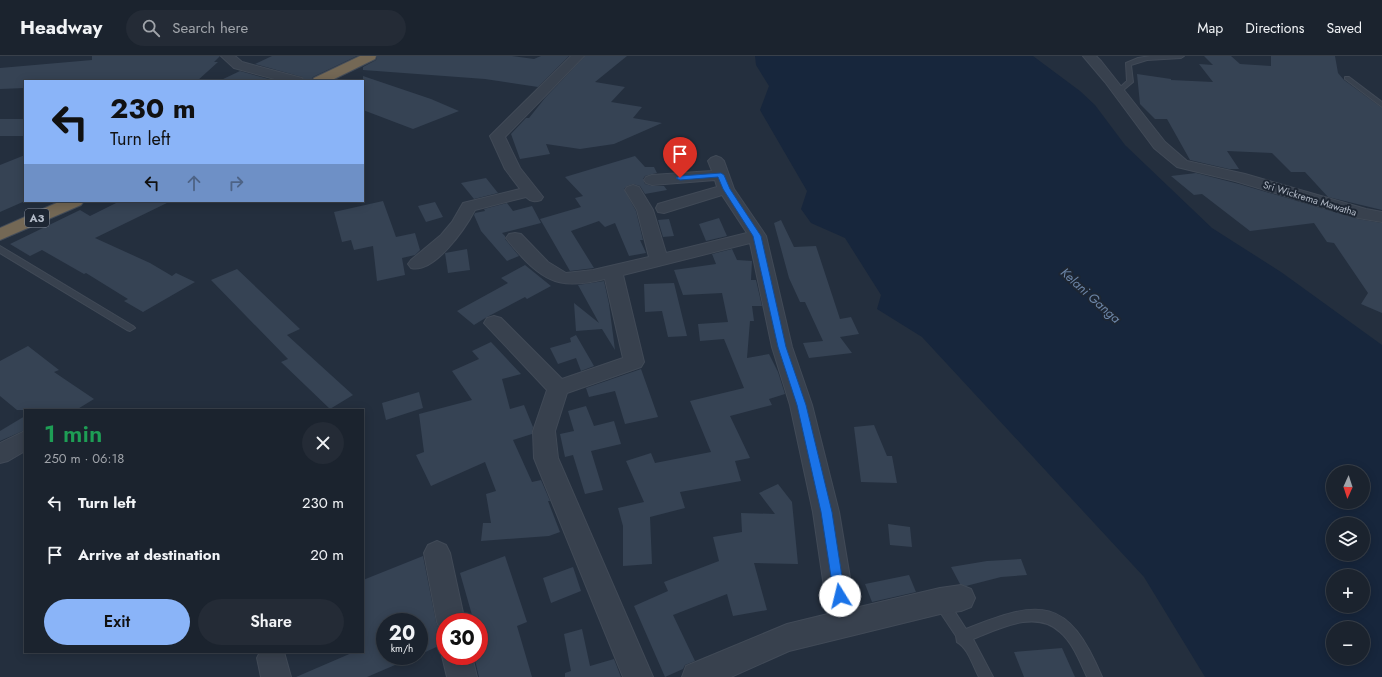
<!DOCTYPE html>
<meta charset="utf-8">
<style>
body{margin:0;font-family:Jost,sans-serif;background:#242b36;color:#f1f3f6;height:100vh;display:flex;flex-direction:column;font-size:15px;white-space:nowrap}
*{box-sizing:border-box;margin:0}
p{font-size:13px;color:#a0a4aa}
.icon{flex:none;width:22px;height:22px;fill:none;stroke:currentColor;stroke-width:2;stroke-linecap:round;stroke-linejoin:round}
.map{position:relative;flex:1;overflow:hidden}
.details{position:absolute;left:24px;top:353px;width:340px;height:244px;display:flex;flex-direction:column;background:#1b232e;border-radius:0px;box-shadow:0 2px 10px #0003,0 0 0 1px #39404a}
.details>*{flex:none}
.hud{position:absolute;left:24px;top:24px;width:340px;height:122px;border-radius:0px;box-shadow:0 2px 10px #0003,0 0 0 1px #39404a;background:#8ab4f8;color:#111;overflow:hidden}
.needle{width:26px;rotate:183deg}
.buttons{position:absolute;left:1326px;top:409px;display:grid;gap:8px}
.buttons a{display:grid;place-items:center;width:44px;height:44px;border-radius:50%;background:#1b232e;box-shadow:0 2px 10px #0003,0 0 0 1px #39404a;font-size:20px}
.speed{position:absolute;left:376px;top:557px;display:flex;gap:8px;font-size:20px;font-weight:700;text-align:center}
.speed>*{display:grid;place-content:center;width:52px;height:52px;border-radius:50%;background:#1b232e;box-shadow:0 2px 10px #0003,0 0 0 1px #39404a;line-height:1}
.speed small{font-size:10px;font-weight:400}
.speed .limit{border:6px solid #d22;background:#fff;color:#111}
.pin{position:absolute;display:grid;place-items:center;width:34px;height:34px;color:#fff;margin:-41px -17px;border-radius:50% 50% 50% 0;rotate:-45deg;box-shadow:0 0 4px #0007}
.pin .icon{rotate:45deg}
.me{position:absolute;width:44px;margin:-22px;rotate:351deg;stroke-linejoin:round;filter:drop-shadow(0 0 3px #0008)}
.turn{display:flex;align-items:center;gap:14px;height:84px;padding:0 20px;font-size:18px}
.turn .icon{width:52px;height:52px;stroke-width:2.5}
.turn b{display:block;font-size:28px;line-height:34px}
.lanes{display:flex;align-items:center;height:38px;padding:0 20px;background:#0003;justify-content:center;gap:20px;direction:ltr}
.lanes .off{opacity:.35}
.round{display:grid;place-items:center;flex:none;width:42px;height:42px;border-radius:21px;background:#242b36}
.overview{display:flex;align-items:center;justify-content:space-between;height:68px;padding:0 20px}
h1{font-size:24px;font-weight:600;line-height:30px;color:#1e9e55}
.cta{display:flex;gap:8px;margin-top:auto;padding:8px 20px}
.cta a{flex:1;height:46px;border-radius:24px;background:#8ab4f8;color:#111;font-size:16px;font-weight:600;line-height:46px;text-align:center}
.cta a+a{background:#242b36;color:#f1f3f6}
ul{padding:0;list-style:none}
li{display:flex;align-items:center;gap:12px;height:52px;padding:0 20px}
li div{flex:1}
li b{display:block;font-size:15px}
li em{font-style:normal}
header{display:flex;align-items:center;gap:24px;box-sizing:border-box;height:56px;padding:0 20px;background:#1b232e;border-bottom:1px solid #39404a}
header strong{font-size:19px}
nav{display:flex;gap:22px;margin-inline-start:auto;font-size:14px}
.search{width:280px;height:36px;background:#242b36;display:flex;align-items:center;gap:10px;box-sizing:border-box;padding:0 14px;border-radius:22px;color:#a0a4aa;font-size:15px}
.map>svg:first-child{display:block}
.water{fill:#17263c;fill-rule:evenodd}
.building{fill:#364354}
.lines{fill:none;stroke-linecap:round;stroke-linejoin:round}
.lane-casing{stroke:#414a57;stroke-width:2}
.street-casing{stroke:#414a57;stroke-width:2}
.highway-casing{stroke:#434c59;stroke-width:2}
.lane{fill:#38414e;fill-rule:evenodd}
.street{fill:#38414e;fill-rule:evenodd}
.highway{fill:#746855;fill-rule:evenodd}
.route{fill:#1a73e8;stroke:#114b97}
.labels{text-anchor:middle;stroke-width:4;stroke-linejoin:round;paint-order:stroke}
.far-street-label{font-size:10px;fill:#b4bcc9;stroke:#1d2633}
.shield{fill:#1d2633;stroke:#878f9c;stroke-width:1}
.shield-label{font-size:11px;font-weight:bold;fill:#b4bcc9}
.water-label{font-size:13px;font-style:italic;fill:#6d86a8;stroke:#1d2633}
</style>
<header>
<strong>Headway</strong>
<div class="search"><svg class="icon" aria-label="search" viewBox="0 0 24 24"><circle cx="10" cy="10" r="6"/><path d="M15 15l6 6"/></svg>Search here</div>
<nav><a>Map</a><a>Directions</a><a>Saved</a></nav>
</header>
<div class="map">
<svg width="1382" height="621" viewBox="0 0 1382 621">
<rect width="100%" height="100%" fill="#242f3e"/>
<path class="water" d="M755,0h278l47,35 15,14 30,40 87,83 69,44 101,73v332h-177l-61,-100 -222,-240 -45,-28 4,-14 -36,-57 -34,-15 -10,-14 6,-18 -47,-81 9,-24 -13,-21zM1333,416h30v30h-30zM1333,468h30v30h-30zM1333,520h30v30h-30zM1333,572h30v30h-30z"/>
<g class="building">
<path d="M92,0h128l-6,6h4l-21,19h-172v7l-25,1v-21l92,-8z"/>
<path d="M272,0h85l-44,21 -2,4h-6l-3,-4 -47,-13z"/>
<path d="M377,0h135l22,3 7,-3h28l-31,31 -53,-8 -122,-9v-3l13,-7z"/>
<path d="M585,0h42l-32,26 30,5 -14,15 31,5 -9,11 29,5 -48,21 -34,5 -34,-5 4,10 -30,5 -9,-25 15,-16h3l16,-20z"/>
<path d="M1204,0h27l9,8 31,2v-10h64l3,17 6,7 38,28v102l-54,-13 -23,-25h-14l-19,-19 -45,-2 12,18h-10l-39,-9 -23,-41h-12l-15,-15 -3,-30 34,5v1l42,2 -14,-18 14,1z"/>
<path d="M240,15l36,10h-57z"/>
<path d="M363,20l68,23 28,12 -46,18 -50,-19z"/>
<rect x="0" y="63" width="25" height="17"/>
<path d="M25,99v46l-25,11v-47z"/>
<path d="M635,100l10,11h9l3,6 -12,3 -2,3 2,5 7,2h12l3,4 -22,4 -5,-8 -7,-2 -6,2 -3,3 12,22 7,29h-3l6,13 -17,3 -14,-33 -10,4 -6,-6 -28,10 23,37 -24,3 -30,-52 41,-12 -6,-9 8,-2 -18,-19z"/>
<path d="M1196,117l43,11 119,35 24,4v90l-21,-9 7,-11 -34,-50 -7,-1 -13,-19 -64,8 -48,-37 -8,1 -23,-19z"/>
<path d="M486,122l12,15 -24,6 -13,-16z"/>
<path d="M120,145h51l-76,37 55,25 22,13 4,-3 19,9 -52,30 -19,-11 4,-2 -42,-26 -2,1 -42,-24 -12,6 -20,-12 70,-34 10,6z"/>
<path d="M383,145l13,36 19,-4 5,17 -5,5 -13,3 3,17 -28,6 -4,-35 -19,4 -3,-10 -9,2 -8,-30z"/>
<path d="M435,146l8,15 -17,5 -8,-16z"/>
<path d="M507,147l6,8 19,-5 9,17 -39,10 3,3v3l14,17 -12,5 -26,-30 -7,-16 1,-2 10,-2 -1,-2z"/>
<path d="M719,162l8,18 -21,5 -7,-17z"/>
<path d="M669,163l5,17 -11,1 -5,-17z"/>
<path d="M781,164l13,27 22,-1 24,73 11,-2 8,17 -19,3 12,16 -43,5 -6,-15 20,-2 -18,-39h-5l-11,-24 -15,-55z"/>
<path d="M467,193l3,21 -22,3 -3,-20z"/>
<path d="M732,193l5,11 15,1 -1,19h5l6,26h-10l2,15h-4l-3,37 22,-4 9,18 7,22 -16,5 3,6 -42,11 20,42 -15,3 6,20 -61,11 5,16 -35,9 2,47 -29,2v-40l-5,-18 26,-6 -18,-41 25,-8 4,10 56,-11 -21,-51 54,-13 -20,-49 -24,2 -2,-17 30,-2 -6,-29 -39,2 -9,-25 42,-6 -4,-10z"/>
<path d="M525,209l26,21 -24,13 -2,-2 -38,20 -13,8 -17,-14 51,-28 -7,-5z"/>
<path d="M237,213l63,60 -13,6 66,60 -23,14 -49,-47 7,-3 -77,-79z"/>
<path d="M604,225l5,23 6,46 -13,-21 -26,2 -2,-28 25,20 -21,-38z"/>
<path d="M674,227l13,53 -19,1 -6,-26 -17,1 -1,-28z"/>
<path d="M576,279l18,31 -13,5 -5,-13 -18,6 -8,-16 21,-6 -1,-4z"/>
<path d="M491,286l30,32 -19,5 8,30 14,-4 9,22 -1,7 -19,6 19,42 9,-2 9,21h-2l12,31 -11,4 -68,5 2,-18h8l-5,-29 10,-3 -11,-29 -54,24 -15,-31 8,-3 -5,-38 53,-14 -20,-29 27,-12 -7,-8z"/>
<path d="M28,290l31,24 -5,2 40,27 -18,11h-59l-17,-14v-35z"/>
<path d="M641,313l17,48 -33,7 -10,-33 -26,6 -3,-9z"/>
<path d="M419,336l4,16 -37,12 -4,-17z"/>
<path d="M586,350l8,20 20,-5 7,23 -30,7 12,39 -18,4 -12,-39 -8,2 -5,-23 14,-3 -6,-20z"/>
<path d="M25,360v14l-25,11v-10z"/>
<path d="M874,369l13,31h5l5,27 -36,-1 -7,-55z"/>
<path d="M778,428l14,18 6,62 -44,-1 13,47 -34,6 -6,-22 -54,21 22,46 -10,4 -2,4 -18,8 -31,-71 34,-15 -4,-9 55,-21 -6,-24 29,-5 -1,-19 34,1 -16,-21z"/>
<path d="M888,468l22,3 2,20 -22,-2z"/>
<path d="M423,500l13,66 4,10 5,2v9l-26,12v-33h-34v34h31l-49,21h-71l58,-25h9v-72z"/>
<path d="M505,500l22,66 -10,4 15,51h-53l-5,-21h9l-4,-16v-18h-5l-14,-49z"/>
<path d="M1021,503l6,16 -26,2 -35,9 -6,-2 -9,-17 36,-6z"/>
<path d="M573,511l8,24 -30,12 -8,-25z"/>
<path d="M909,519l7,17 -44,10 -7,-18z"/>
<path d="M582,573l8,37 24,-7 7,18h-56v-4l6,-2 -7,-37z"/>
<path d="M1062,592l13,29h-51l-10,-25z"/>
</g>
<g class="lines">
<g class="lane-casing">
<g id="lane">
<path d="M1150,0h34l-3,2 -34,2 -16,5 2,17 -12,10h-4v-2l10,-9 -1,-18 12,-5z"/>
<path d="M1345,21h4l33,25v5l-37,-28z"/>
<path d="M0,190l133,80 2,2 -5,3 -3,-1 -127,-77z"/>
<path d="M941,540l5,2 20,31c74,-30 102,-33 136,48h-15c-7,-15 -14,-34 -27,-45 -24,-23 -61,-3 -87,7l20,38h-14c-6,-11 -11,-29 -22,-35l-1,-6 -20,-30 -2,-4 2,-4z"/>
</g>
</g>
<g class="street-casing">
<g id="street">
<path d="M221,0h14l7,6 60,16 2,3h-22l-48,-13z"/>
<path d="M571,0h13l-79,81 15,31 23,29 -2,3c-6,2 -10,2 -15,-3l-51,13c-10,19 -41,64 -64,58l-3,-4 3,-4 30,-25 11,-13 11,-19 57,-14 -15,-20 -15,-33z"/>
<path d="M1083,0h13l5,5 64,81 22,19 58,13 121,35 16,3v10l-24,-4 -123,-37 -58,-14 -23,-19 -49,-66z"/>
<path d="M716,100l5,2 3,3 10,28 32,47 26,111 20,58 27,107 16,96 85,-20 21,-3 10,4 4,9 -4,9 -10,4 -21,3 -151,37 -58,26h-49l4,-11 101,-42 41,-10 -15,-102 -23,-107 -18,-58 -22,-104 -127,32 21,87 -3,5 -74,26 -12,38 3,27 95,219h-30l-89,-219 -1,-27 14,-41 -63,-67 3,-5 7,-2 7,2 61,61 61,-21 -18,-79c-37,9 -56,7 -83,-22 -5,-6 -11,-12 -16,-19l3,-4 6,-1 6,1 27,28 18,11 27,-3 56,-13 -12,-47 -12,-20 2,-3 6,-2 6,2 14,23 13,43 81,-20 -25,-38 -58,18 -6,-1 -2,-4 2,-4 59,-17 -2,-7 -63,5 -6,-2 -2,-3 2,-3 6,-2 60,-4 -4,-10 3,-3z"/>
<path d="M25,375v20l-17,10 -8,2v-20z"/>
<path d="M437,485l9,4 4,8 15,69h-20v11l-4,-2 -4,-9 -13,-69 4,-8z"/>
<path d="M445,594v6h27l5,21h-30l-5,-21z"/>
<path d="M260,596h24l7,25h-30l-4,-19z"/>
</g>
</g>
<g class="highway-casing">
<g id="highway">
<path d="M360,0h16l-1,3 -45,22h-18l2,-3z"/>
<path d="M61,145h23l-3,4 -81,35v-12z"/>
</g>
</g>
<use href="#lane" class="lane"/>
<use href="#street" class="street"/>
<use href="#highway" class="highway"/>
</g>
<path class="route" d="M721,117l3,2 6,14 31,47 25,111 20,58 26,107 13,84 -1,4 -4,2 -5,-2 -1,-4 -13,-84 -24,-107 -19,-58 -25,-111 -30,-47 -5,-12 -38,3 -4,-2 4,-2z"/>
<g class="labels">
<g class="far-street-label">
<text transform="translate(1310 142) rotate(17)" y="4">Sri Wickrema Mawatha</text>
</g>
<rect class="shield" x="25" y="153" width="24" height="18" rx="3"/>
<g class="shield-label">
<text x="37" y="166">A3</text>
</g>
<g class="water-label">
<text transform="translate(1091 239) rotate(42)" y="5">Kelani Ganga</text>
</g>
</g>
</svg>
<div class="buttons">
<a><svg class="needle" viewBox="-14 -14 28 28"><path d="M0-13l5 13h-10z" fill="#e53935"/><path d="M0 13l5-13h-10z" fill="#a0a4aa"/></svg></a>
<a><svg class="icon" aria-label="layers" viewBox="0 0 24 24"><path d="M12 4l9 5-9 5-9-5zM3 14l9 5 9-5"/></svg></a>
<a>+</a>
<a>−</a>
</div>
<div class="speed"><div>20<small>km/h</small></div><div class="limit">30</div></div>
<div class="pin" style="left:680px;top:122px;background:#d93025"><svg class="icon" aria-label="arrive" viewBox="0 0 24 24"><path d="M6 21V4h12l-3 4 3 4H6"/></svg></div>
<svg class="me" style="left:840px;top:540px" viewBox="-20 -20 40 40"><circle r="19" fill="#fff"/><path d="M0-13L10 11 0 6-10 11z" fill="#1a73e8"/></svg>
<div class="hud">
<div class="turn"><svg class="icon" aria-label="left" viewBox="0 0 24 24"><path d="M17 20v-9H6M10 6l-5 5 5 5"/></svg><div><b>230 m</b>Turn left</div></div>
<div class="lanes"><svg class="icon" aria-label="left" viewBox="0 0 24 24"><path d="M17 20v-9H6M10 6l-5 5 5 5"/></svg><svg class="icon off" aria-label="ahead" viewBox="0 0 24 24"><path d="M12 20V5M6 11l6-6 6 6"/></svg><svg class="icon off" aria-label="right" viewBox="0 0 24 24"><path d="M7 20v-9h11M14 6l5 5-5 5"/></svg></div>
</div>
<section class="details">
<div class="overview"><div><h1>1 min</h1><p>250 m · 06:18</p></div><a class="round"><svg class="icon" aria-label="close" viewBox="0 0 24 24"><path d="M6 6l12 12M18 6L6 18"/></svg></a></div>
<ul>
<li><svg class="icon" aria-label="left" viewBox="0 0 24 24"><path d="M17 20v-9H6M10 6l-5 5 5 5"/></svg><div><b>Turn left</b></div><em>230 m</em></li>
<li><svg class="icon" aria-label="arrive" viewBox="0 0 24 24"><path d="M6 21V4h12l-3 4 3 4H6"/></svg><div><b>Arrive at destination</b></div><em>20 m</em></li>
</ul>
<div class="cta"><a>Exit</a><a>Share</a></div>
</section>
</div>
